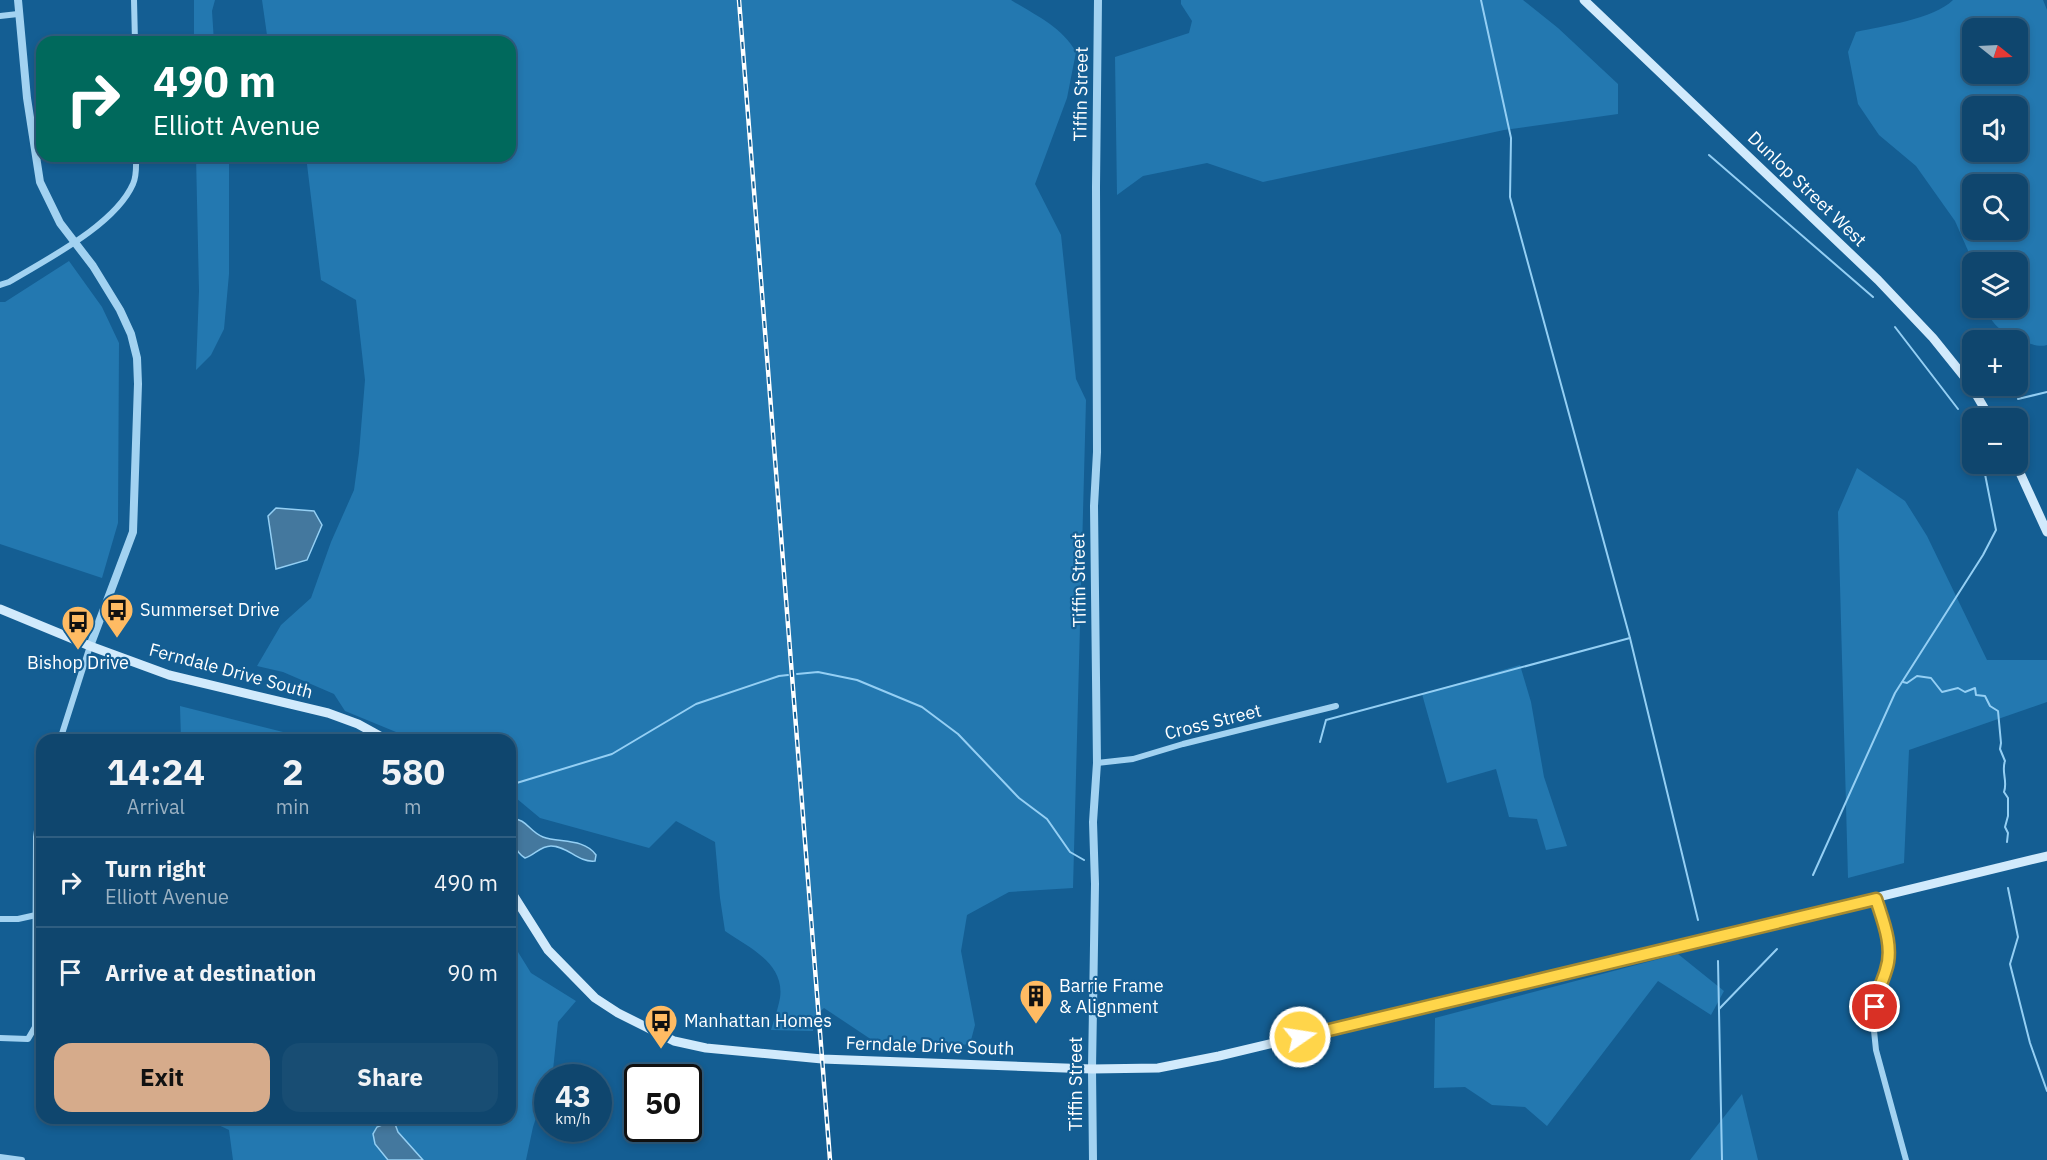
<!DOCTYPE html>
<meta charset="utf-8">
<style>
body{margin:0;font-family:"IBM Plex Sans",sans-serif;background:#184d73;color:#f1f3f6;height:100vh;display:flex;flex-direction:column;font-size:22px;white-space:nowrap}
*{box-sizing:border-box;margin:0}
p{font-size:20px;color:#9bb1c2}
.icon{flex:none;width:33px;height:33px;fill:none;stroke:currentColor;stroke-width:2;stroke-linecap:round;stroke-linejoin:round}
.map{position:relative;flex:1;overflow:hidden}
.sheet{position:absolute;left:36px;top:734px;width:480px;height:390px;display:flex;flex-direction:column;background:#0f466e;border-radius:18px;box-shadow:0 3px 9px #0003,0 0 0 2px #2f5e81}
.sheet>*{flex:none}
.guide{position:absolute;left:36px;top:36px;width:480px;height:126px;border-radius:18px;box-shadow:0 3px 9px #0003,0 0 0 2px #2f5e81;background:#00695c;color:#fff;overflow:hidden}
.needle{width:39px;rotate:108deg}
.fabs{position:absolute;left:1962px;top:18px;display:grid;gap:12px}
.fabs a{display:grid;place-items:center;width:66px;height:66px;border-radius:12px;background:#0f466e;box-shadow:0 3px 9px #0003,0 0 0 2px #2f5e81;font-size:30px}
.speed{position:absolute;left:534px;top:1064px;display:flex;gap:12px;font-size:30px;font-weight:700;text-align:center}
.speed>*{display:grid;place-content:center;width:78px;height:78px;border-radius:50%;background:#0f466e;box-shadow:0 3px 9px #0003,0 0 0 2px #2f5e81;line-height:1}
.speed small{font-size:15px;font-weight:400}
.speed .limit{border:3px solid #111;border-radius:9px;background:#fff;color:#111}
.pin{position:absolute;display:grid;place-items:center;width:51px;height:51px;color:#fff;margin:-26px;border:3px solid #fff;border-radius:50%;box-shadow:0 2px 6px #0007}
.me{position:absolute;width:66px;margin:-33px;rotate:77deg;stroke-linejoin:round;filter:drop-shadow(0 0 4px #0008)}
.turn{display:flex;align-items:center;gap:21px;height:126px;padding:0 18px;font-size:27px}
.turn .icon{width:78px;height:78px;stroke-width:2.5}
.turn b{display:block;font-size:42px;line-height:51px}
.eta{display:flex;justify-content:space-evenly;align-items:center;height:102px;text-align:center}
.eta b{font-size:36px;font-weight:700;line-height:42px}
.primary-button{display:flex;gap:12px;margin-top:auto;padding:12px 18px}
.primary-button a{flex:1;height:69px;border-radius:18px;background:#d6ab8b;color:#111;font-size:24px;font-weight:700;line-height:69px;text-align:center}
.primary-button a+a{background:#184d73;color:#f1f3f6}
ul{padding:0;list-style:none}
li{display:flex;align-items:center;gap:18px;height:90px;padding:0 18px;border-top:2px solid #2f5e81}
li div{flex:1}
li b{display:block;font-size:22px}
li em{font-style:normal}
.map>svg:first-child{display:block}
.green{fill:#2378b0;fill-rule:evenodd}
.water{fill:#44789e;stroke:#94cff4;stroke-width:1.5}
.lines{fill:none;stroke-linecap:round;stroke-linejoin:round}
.stream{stroke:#94cff4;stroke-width:2}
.minor{stroke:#a2d2f1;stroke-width:6}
.tertiary{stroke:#a2d2f1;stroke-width:8}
.secondary{stroke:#d1eafc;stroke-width:9}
.rail-casing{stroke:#fff;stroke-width:4.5}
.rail{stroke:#145e93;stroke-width:2;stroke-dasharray:7;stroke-linecap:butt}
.route-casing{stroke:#a68a30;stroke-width:15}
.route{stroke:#ffd54a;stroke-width:10}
.labels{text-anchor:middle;stroke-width:4.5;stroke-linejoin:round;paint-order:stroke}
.street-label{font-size:18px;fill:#fff;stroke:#145e93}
.poi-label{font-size:18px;fill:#fff;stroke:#145e93;text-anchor:start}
</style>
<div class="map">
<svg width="2047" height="1160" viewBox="0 0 2047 1160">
<rect width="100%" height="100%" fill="#145e93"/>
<g class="green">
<path d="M194,0h21l-3,11 2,31h-20z"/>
<path d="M262,0h749c24,15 51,27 65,52l-9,46 -32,86 26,51 15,144 10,21 -13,488 -64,4 -42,23 -6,36 14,74 -5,19 -31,3 -21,-3h-40l-54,-36 -10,9 -1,14 -42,-1c3,-10 7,-21 9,-32 5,-34 -30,-50 -55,-67l-5,-33 -5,-56 -39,-21 -27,27 -109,-30 -30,-25v-53l-97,-1 -68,-28 -11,-17 -51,-22 -26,-6 24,-41 30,-27 20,-56 23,-52 5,-37 6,-73 -9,-80 -35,-20 -15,-124h204v-114h-242z"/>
<path d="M1181,0h342l35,28 60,56v30l-114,16 -241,52 -56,-19 -64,13 -26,19 -2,-138 74,-24 3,-12 -11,-17z"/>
<path d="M1953,0h90l4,10v335c-7,2 -12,0 -19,-2 -19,-6 -36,-15 -42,-35h32v-46h-45l-18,-41 -39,-55 -37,-31 -21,-31 -10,-52 8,-20c26,-6 78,-13 97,-32zM1972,28h46v46h-46zM2018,106v46h-46v-46zM2018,184v46h-46v-46z"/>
<path d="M196,156h31l2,8v110l-5,55 -13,26 -15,15 3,-79z"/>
<path d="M69,261l33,46 17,36 -1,180 -16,55 -102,-34v-242h5z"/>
<path d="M1857,468l48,33 22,35 60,124h60v42l-138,48 -5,113 -56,15 -10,-366z"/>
<path d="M1520,665l11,37 13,75 23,69 -21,4 -9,-31 -28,-2 -13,-48 -49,14 -25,-89z"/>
<path d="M180,706l131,33h-130z"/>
<path d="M510,939l21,34 45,28 -18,21 -5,48 -3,7h-2l-1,8 -14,42 -7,33h-293l-4,-30 -25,-12h306z"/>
<path d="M1678,954l46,37 -13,24 -53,-34 -111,145 -22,-19 -33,-2 -27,-18 -31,1 1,-70z"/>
<path d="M1742,1094l16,66h-68z"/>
</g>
<g class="water">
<path d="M276,508l38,3 8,14 -15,35 -31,9 -8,-53z"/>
<path d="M510,818c18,1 18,13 33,19 16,6 41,1 53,18l-1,6c-17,2 -27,-15 -44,-15 -11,0 -16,9 -26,12 -13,-8 -15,-26 -15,-40z"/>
<path d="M387,1123l8,1 3,8 25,28h-35l-13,-16 -2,-10 4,-7z"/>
</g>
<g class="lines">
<g class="stream">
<path d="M1481,0l30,138 -1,59 120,441 68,282"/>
<path d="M1709,155l164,142"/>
<path d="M1895,327l63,82"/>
<path d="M2018,399l29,-7"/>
<path d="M797,674l21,-2 39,8 65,27 36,27 61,64 28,21 23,33 14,8"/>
<path d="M1903,682l4,1 10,-7 14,2 11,14 16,-4 7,4 10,-4 1,7 9,1 5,10 8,5 3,32 -1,6 5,12c-4,11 3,20 -1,31l4,6v18l-3,11 3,6 -1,9"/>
<path d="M1320,742l6,-22 304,-82"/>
<path d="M510,785l102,-31 84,-50 83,-28 9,-1"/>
<path d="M1813,875l82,-182 88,-138 13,-25 -13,-66"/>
<path d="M2008,888l10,49 -8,27 20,79 17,48"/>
<path d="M1718,961l4,199"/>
<path d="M1719,1009l58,-60"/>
</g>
<g class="minor">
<path d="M134,0l1,42"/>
<path d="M0,16l18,-2"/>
<path d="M0,285l9,-3c38,-23 106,-57 124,-98 4,-8 3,-19 3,-28"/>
<path d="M60,740l30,-94"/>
<path d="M1097,763l36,-4 50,-15 153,-38"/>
<path d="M1876,899l13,46 -2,23 -11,25 -3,28 3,29 30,110"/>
<path d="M0,919h18l18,-4"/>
<path d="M0,1038l28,1 7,-12 1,-190 6,-40"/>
<path d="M0,1157l22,3"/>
</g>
<g class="tertiary">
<path d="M18,0l9,98 13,84 20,41 33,43 27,44 11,24 6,24 1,26 -5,148 -43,114"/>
<path d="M1093,1160l-1,-91 3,-185 -2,-62 4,-59 -3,-257 3,-54 -1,-265 2,-187"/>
</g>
<g class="secondary">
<path d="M1584,0l294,280 55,58 37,46 20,34"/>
<path d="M2016,464l31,68"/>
<path d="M0,609l90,37 79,29 159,38 30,11 29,16"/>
<path d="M510,890l38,60 47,48 23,15 56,28 32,7 116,11 270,10 66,-1 61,-12 185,-44 643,-156"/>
</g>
<g class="rail-casing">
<path id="rail" d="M739,0l91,1160"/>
</g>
<use href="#rail" class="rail"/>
</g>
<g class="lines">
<g class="route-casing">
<path id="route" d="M1300,1037l576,-138c7,22 18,48 10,71 -4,14 -10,22 -11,37"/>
</g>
<use href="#route" class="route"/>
</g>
<defs>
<g id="bus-pin" transform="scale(1.725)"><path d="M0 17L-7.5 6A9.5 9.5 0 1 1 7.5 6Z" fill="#ffbb63" stroke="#145e93"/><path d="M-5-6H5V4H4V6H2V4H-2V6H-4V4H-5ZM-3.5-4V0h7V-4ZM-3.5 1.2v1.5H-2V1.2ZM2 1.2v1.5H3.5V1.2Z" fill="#111"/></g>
<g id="building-pin" transform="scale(1.725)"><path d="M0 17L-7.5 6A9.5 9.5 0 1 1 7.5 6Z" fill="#ffbb63" stroke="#145e93"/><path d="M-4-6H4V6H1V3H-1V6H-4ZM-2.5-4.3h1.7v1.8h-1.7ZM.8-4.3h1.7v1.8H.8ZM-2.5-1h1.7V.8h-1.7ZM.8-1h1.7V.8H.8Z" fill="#111"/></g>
</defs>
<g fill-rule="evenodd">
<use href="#bus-pin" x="117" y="610"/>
<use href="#bus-pin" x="78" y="622"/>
<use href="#building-pin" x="1036" y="996"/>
<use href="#bus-pin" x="661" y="1021"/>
</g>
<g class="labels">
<g class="street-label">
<text transform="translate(1081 94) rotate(-89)" y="6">Tiffin Street</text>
<text transform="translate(1807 189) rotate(44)" y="6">Dunlop Street West</text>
<text transform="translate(1079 580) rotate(-91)" y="6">Tiffin Street</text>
<text transform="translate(231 671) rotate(15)" y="6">Ferndale Drive South</text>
<text transform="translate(1213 722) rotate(-14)" y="6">Cross Street</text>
<text transform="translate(930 1046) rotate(2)" y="6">Ferndale Drive South</text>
<text transform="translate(1076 1084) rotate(-90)" y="6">Tiffin Street</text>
</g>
<g class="poi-label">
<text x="140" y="616">Summerset Drive</text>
<text x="78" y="669" text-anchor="middle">Bishop Drive</text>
<text x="1059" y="992">Barrie Frame<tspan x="1059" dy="21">&amp; Alignment</tspan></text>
<text x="684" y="1027">Manhattan Homes</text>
</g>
</g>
</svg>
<div class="fabs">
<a><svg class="needle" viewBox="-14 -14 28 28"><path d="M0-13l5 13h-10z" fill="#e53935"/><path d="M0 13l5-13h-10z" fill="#9bb1c2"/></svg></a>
<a><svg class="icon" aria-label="sound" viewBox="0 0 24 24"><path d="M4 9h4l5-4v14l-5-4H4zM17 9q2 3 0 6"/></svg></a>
<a><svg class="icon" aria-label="search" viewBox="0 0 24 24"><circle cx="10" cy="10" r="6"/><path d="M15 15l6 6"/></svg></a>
<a><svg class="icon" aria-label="layers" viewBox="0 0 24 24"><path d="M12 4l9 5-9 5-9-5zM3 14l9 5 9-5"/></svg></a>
<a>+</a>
<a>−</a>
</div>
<div class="speed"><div>43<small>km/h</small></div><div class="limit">50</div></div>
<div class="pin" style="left:1875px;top:1007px;background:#d93025"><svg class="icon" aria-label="arrive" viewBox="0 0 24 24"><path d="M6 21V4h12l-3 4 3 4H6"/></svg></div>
<svg class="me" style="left:1300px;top:1037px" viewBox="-20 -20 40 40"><circle r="17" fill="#ffd54a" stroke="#fff" stroke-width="3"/><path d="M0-11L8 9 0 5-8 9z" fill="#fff"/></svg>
<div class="guide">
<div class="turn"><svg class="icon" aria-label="right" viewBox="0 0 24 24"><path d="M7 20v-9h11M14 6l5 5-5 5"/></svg><div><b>490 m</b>Elliott Avenue</div></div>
</div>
<section class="sheet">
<div class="eta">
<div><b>14:24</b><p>Arrival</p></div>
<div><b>2</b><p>min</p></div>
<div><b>580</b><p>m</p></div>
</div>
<ul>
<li><svg class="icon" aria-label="right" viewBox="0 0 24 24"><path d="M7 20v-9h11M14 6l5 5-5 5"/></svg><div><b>Turn right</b><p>Elliott Avenue</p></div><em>490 m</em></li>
<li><svg class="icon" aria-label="arrive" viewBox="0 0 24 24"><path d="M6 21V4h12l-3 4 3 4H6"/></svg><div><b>Arrive at destination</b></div><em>90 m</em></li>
</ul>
<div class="primary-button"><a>Exit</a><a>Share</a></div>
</section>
</div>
